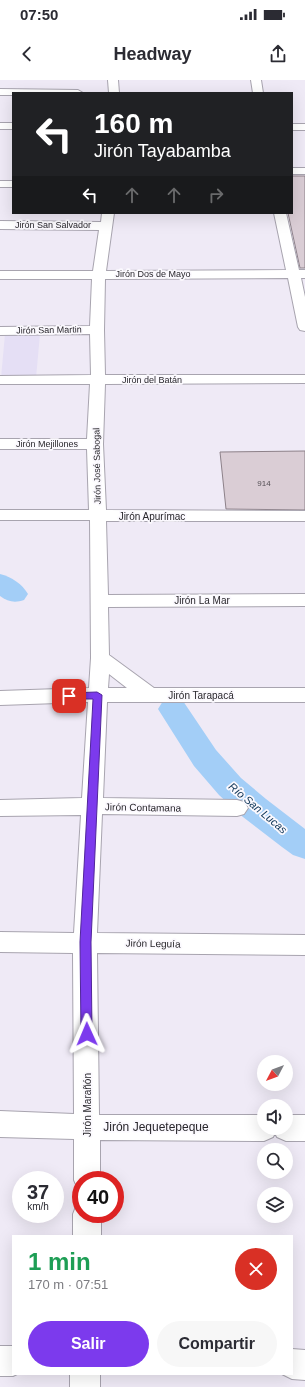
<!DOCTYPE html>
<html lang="es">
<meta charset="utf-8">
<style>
body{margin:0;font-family:Arial,sans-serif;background:#f7f7f7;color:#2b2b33;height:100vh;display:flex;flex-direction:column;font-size:15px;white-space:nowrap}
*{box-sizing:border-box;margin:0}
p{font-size:13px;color:#7c7c81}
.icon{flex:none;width:22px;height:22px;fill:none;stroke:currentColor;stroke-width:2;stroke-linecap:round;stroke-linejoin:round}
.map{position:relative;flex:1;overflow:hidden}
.panel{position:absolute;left:12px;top:1155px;width:281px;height:140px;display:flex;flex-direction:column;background:#fff;border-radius:0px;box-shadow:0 4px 16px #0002}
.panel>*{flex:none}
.banner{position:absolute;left:12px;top:12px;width:281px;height:122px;border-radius:0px;box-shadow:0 4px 16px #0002;background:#202124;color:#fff;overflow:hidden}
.needle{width:26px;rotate:229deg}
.fabs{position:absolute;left:257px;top:975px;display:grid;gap:8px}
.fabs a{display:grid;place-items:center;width:36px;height:36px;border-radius:50%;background:#fff;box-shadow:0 4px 16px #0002;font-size:20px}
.speed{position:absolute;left:12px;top:1091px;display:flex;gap:8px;font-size:20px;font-weight:700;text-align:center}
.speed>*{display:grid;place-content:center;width:52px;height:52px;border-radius:50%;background:#fff;box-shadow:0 4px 16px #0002;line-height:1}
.speed small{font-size:10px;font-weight:400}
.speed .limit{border:6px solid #d22;background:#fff;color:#111}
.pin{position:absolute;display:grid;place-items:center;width:34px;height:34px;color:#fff;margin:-17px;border-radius:8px;box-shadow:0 2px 6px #0006}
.me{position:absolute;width:44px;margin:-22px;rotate:359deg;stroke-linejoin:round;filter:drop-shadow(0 0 3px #0008)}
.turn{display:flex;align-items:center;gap:14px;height:84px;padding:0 16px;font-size:18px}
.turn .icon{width:52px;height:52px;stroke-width:2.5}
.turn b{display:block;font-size:28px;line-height:34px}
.lanes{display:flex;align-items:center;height:38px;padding:0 16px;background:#0003;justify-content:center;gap:20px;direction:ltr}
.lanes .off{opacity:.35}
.round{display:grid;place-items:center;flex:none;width:42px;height:42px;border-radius:21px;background:#f7f7f7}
.summary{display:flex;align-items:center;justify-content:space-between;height:68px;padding:0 16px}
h1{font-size:24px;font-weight:700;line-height:30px;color:#1e9e55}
.button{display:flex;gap:8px;margin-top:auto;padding:8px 16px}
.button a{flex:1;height:46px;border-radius:24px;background:#7c3aed;color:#fff;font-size:16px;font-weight:700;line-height:46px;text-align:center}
.button a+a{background:#f7f7f7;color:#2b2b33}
.status{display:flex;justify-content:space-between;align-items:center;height:28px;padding:0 20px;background:#fff;direction:ltr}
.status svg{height:11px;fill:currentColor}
header{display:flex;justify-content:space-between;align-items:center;height:52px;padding:0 16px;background:#fff;font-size:18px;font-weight:700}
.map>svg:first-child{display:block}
.education{fill:#e5dff5}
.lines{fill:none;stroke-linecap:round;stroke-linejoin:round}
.river{fill:#a3cef7;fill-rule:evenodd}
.building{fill:#dacdd5;stroke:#8d8189}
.minor-casing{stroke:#a8a4af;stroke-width:2}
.minor{fill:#fff;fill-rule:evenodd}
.route{fill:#7c3aed;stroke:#51269a}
.labels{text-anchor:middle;stroke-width:3.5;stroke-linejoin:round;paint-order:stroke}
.number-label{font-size:8px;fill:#555056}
.far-street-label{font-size:9px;fill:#29272c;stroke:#fbf9fe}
.street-label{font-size:10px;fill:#29272c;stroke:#fbf9fe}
.water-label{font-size:11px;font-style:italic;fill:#0e3557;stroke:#fbf9fe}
.near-street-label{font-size:12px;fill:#29272c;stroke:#fbf9fe}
</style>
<div class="status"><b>07:50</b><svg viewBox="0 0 49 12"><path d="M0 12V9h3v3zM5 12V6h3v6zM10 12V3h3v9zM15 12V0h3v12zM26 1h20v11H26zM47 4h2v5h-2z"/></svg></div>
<header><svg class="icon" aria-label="back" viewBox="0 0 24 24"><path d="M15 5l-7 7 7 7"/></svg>Headway<svg class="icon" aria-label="share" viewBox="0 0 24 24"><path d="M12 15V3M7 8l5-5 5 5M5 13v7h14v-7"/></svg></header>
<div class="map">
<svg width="305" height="1307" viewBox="0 0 305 1307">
<rect width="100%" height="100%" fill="#efeaf6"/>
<path class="education" d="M5,254h35l-4,44h-35z"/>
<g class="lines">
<g class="river">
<path d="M0,494c12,3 22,10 28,20l-4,6c-9,3 -16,2 -24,-4z"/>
<path d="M173,618l10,3 33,49 25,28 25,21 39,30v30l-12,-4 -11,-8 -39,-30 -24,-22 -25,-29 -36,-57 5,-8z"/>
</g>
</g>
<g class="building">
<path d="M292,96h13v92h-5l-12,-55h4z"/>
<path d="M305,371v59l-79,-1 -6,-57z"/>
</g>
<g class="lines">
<g class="minor-casing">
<g id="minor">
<path d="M108,0h10l1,13h-10z"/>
<path d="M251,0h10l2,13h-10z"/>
<path d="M0,9l78,1 5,3h-70v2h-13z"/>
<rect x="0" y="43" width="13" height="6"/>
<rect x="292" y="44" width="13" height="6"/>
<rect x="292" y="88" width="13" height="6"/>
<rect x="0" y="101" width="13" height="6"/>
<path d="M102,133h12l-8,58 180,-1 -12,-57h12l13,57h6v8h-4l4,19v34l-5,-1 -2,-3 -10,-49 -183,1 -1,51 1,45h200v8l-200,1 -2,60 3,66 199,1v10h-199l2,74 197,-1v12l-197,1 1,48 45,33h151v14h-198l-4,96 134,2 7,2 4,6 -4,6 -7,2 -135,-2 -5,119 208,2v20l-208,-2 2,162h165v13h22v-13h19v26h-19l-9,-4 -2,-4 -2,4 -9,4 -164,-1v40h-19v11l-3,-2 -4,-9v-41l-74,-2v-26l74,3 -1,-161 -73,-1v-20l74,1 7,-118 -81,1v-16l82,-2 6,-96 -88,3v-14l89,-3 2,-30 -1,-138h-90v-10h89l-2,-61h-87v-10h87l3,-55h-90v-8l91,-1 -1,-41 -90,1v-8l90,-1 2,-47h-92v-8h93l6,-41 -99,-1v-8l101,1zM109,594l18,14h-19z"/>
<path d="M81,1123v11h20v22h-28v-22l4,-10z"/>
<path d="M0,1266h13v28h4l-4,2h-13z"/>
<path d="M292,1269l13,1v30l-13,-1 -10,-5h10z"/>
<rect x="70" y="1294" width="30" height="13"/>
</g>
</g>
<use href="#minor" class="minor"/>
</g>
<path class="route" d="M97,612l5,3 -11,247 1,92 -1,4 -4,1 -4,-1 -2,-4 -1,-92 13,-243h-24l-4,-3 4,-3z"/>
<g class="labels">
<g class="number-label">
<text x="264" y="406">914</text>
</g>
<g class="far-street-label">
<text x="53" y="148">Jirón San Salvador</text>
<text x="153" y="197">Jirón Dos de Mayo</text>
<text transform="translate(49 250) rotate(-1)" y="3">Jirón San Martin</text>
<text x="152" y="303">Jirón del Batán</text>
<text x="47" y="367">Jirón Mejillones</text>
<text transform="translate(97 386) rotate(-91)" y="3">Jirón José Sabogal</text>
</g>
<g class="street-label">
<text x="152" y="440">Jirón Apurímac</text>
<text x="202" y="524">Jirón La Mar</text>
<text x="201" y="619">Jirón Tarapacá</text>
<text transform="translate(143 727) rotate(1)" y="4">Jirón Contamana</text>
<text transform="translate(153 863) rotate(1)" y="4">Jirón Leguía</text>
<text transform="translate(87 1025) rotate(-90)" y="4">Jirón Marañón</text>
</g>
<g class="water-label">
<text transform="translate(258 728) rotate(40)" y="4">Río San Lucas</text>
</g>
<g class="near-street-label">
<text x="156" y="1051">Jirón Jequetepeque</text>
</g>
</g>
</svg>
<div class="fabs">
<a><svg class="needle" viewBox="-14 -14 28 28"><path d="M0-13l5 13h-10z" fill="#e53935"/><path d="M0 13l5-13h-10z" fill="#7c7c81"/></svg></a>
<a><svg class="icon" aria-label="sound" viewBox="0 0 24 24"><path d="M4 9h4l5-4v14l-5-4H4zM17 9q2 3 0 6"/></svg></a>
<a><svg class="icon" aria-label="search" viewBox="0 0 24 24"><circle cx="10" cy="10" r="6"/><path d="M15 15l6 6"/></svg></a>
<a><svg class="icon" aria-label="layers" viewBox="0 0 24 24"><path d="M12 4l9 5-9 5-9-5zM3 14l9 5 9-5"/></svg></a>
</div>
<div class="speed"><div>37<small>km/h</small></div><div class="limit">40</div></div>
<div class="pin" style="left:69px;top:616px;background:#d93025"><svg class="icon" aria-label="arrive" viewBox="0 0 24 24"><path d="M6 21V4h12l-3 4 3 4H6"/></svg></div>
<svg class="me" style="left:87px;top:954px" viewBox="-20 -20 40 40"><path d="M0-17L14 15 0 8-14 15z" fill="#7c3aed" stroke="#fff" stroke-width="4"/></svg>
<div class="banner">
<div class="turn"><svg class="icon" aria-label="left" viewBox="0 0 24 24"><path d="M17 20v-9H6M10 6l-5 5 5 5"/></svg><div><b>160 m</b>Jirón Tayabamba</div></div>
<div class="lanes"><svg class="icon" aria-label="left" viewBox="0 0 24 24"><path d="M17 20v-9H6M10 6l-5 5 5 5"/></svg><svg class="icon off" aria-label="ahead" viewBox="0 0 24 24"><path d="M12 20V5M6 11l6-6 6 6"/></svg><svg class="icon off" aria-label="ahead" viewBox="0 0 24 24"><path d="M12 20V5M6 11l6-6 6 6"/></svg><svg class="icon off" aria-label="right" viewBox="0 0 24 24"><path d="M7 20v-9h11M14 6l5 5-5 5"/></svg></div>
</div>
<section class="panel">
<div class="summary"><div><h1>1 min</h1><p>170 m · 07:51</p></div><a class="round" style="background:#d93025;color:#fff"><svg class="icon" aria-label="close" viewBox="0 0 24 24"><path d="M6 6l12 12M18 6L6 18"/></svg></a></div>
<div class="button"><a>Salir</a><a>Compartir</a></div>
</section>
</div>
